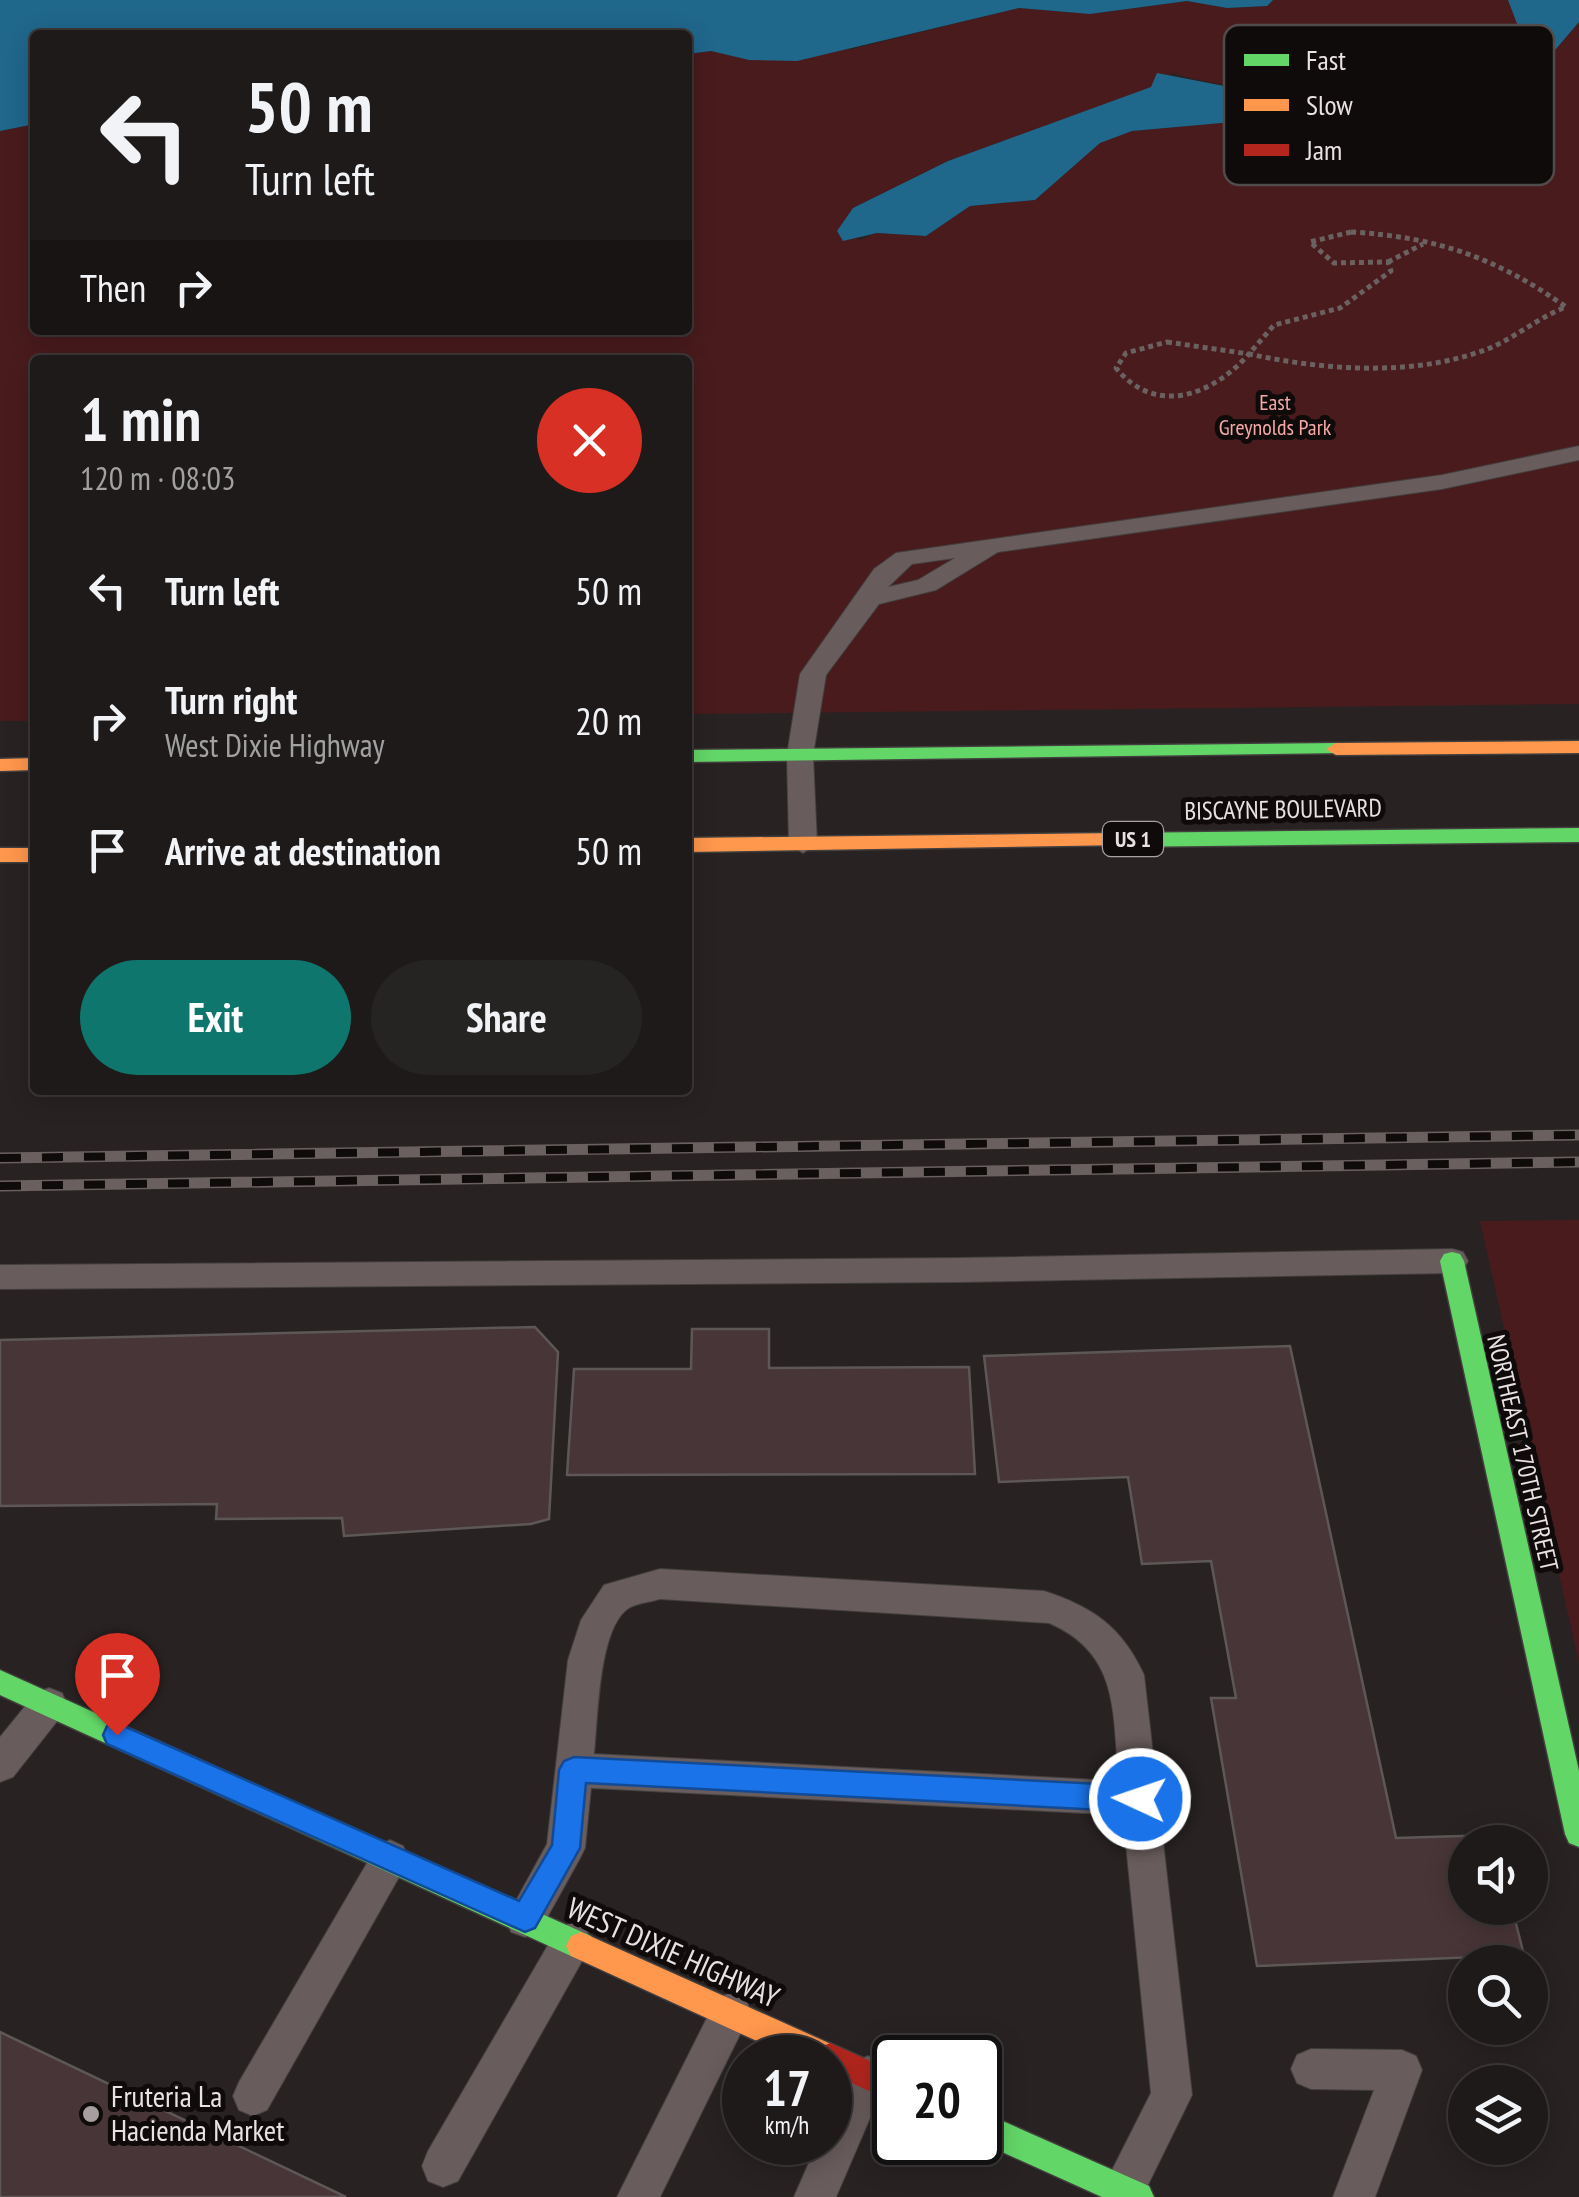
<!DOCTYPE html>
<meta charset="utf-8">
<style>
body{margin:0;font-family:"PT Sans Narrow",sans-serif;background:#262323;color:#f1f3f6;height:100vh;display:flex;flex-direction:column;font-size:38px;white-space:nowrap}
*{box-sizing:border-box;margin:0}
p{font-size:32px;color:#a1a1a2}
.icon{flex:none;width:55px;height:55px;fill:none;stroke:currentColor;stroke-width:2;stroke-linecap:round;stroke-linejoin:round}
.map{position:relative;flex:1;overflow:hidden}
.details{position:absolute;left:30px;top:355px;width:662px;height:740px;display:flex;flex-direction:column;background:#1e1a1a;border-radius:10px;box-shadow:0 5px 25px #0003,0 0 0 2px #3c3839}
.details>*{flex:none}
.top-card{position:absolute;left:30px;top:30px;width:662px;height:305px;border-radius:10px;box-shadow:0 5px 25px #0003,0 0 0 2px #3c3839;background:#1e1a1a;color:#f1f3f6;overflow:hidden}
.controls{position:absolute;left:1448px;top:1825px;display:grid;gap:20px}
.controls a{display:grid;place-items:center;width:100px;height:100px;border-radius:50%;background:#1e1a1a;box-shadow:0 5px 25px #0003,0 0 0 2px #3c3839;font-size:50px}
.speed{position:absolute;left:722px;top:2035px;display:flex;gap:20px;font-size:50px;font-weight:700;text-align:center}
.speed>*{display:grid;place-content:center;width:130px;height:130px;border-radius:50%;background:#1e1a1a;box-shadow:0 5px 25px #0003,0 0 0 2px #3c3839;line-height:1}
.speed small{font-size:25px;font-weight:400}
.speed .limit{border:5px solid #111;border-radius:15px;background:#fff;color:#111}
.pin{position:absolute;display:grid;place-items:center;width:85px;height:85px;color:#fff;margin:-102px -42px;border-radius:50% 50% 50% 0;rotate:-45deg;box-shadow:0 0 10px #0007}
.pin .icon{rotate:45deg}
.me{position:absolute;width:110px;margin:-55px;rotate:273deg;stroke-linejoin:round;filter:drop-shadow(0 0 8px #0008)}
.turn{display:flex;align-items:center;gap:35px;height:210px;padding:0 50px;font-size:45px}
.turn .icon{width:130px;height:130px;stroke-width:2.5}
.turn b{display:block;font-size:70px;line-height:85px}
.then{display:flex;align-items:center;height:95px;padding:0 50px;background:#0003;gap:20px;font-size:38px}
.round{display:grid;place-items:center;flex:none;width:105px;height:105px;border-radius:52px;background:#262323}
.head{display:flex;align-items:center;justify-content:space-between;height:170px;padding:0 50px}
h1{font-size:60px;font-weight:600;line-height:75px}
.button{display:flex;gap:20px;margin-top:auto;padding:20px 50px}
.button a{flex:1;height:115px;border-radius:60px;background:#0f766e;color:#fff;font-size:40px;font-weight:600;line-height:115px;text-align:center}
.button a+a{background:#262323;color:#f1f3f6}
ul{padding:0;list-style:none}
li{display:flex;align-items:center;gap:30px;height:130px;padding:0 50px}
li div{flex:1}
li b{display:block;font-size:38px}
li em{font-style:normal}
.map>svg:first-child{display:block}
.green{fill:#491b1d}
.water{fill:#20678c}
.building{fill:#483537;stroke:#5d5857;stroke-width:2.5}
.lines{fill:none;stroke-linecap:round;stroke-linejoin:round}
.lane-casing{stroke:#423f3e;stroke-width:2}
.fast-casing{stroke:#423f3e;stroke-width:3}
.slow-casing{stroke:#423f3e;stroke-width:3}
.jam-casing{stroke:#423f3e;stroke-width:3}
.path{stroke:#6a6160;stroke-width:5;stroke-dasharray:5 4;stroke-linecap:butt}
.lane{fill:#695c5c;fill-rule:evenodd}
.fast{fill:#63d668;fill-rule:evenodd}
.slow{fill:#ff974d;fill-rule:evenodd}
.jam{fill:#b3261e;fill-rule:evenodd}
.rail-casing{stroke:#69605f;stroke-width:11}
.rail{stroke:#100b0b;stroke-width:8;stroke-dasharray:21;stroke-linecap:butt}
.route{fill:#1a73e8;stroke:#114b97;stroke-width:2.5}
.poi-dot{fill:#a59f9f;stroke:#100b0b;stroke-width:4}
.labels{text-anchor:middle;stroke-width:10;stroke-linejoin:round;paint-order:stroke}
.far-park-label{font-size:22px;fill:#f5a9a7;stroke:#100b0b}
.shield{fill:#100b0b;stroke:#a8a2a2;stroke-width:2.5}
.shield-label{font-size:22px;font-weight:bold;fill:#e9e2e2}
.street-label{font-size:25px;fill:#e9e2e2;stroke:#100b0b}
.near-street-label{font-size:30px;fill:#e9e2e2;stroke:#100b0b}
.near-poi-label{font-size:30px;fill:#e9e2e2;stroke:#100b0b;text-anchor:start}
.key{fill:#100b0b;stroke:#514c4c;stroke-width:2.5}
.key-label{font-size:28px;fill:#e9e2e2}
</style>
<div class="map">
<svg width="1579" height="2197" viewBox="0 0 1579 2197">
<rect width="100%" height="100%" fill="#282322"/>
<g class="green">
<path d="M1273,0h235l5,4 6,25 -15,23 -15,12c-106,12 -211,43 -316,9l-21,14 -204,74 -95,47 -15,23 22,9 17,-7 49,3 44,-30 65,-6 65,-57 32,-12 256,-23 102,-23 48,-15 41,-48v682l-891,10v-354h-653v361h-35v-590l35,-7v206h653v-276l23,-3 38,9 103,-11 167,-41 71,6 97,-13 40,7 40,-2z"/>
<path d="M1579,1220v443l-99,-442z"/>
</g>
<g class="water">
<path d="M0,0h1273l-6,6 -40,2 -40,-7 -97,13 -71,-6 -222,53 -48,-1 -38,-9 -23,3v-19h-653v89l-35,7z"/>
<path d="M1508,0h71v22l-41,48 -48,15 -102,23 -256,23 -32,12 -65,57 -65,6 -44,30 -49,-3 -34,8 -6,-10 16,-23 95,-47 203,-74 6,-14 93,18 105,-8 134,-19 15,-12 15,-23z"/>
</g>
<g class="building">
<path d="M535,1327l23,25 -9,167 -18,5 -187,12 -2,-18 -126,1 1,-15 -217,2v-166z"/>
<path d="M692,1329h77v39l200,-1 6,107 -408,1 7,-106h117z"/>
<path d="M1290,1346l106,492 98,-3 2,7h-31v66h47l12,47 -267,11 -46,-268h25l-25,-137 -69,3 -14,-87 -129,5 -15,-126z"/>
<path d="M0,2032l346,165h-346z"/>
</g>
<g class="lines">
<g class="lane-casing">
<g id="lane">
<path d="M1579,446v14l-137,29 -444,63 -62,38 -57,14 -53,71 -13,80 4,89 -14,9 -14,-9 -2,-89 13,-81 74,-105 22,-16 546,-78zM955,558l-37,22 -30,7 24,-23z"/>
<path d="M1452,1249l11,3 5,9 -5,9 -11,3 -492,9 -960,7v-24l960,-7z"/>
<path d="M660,1569l384,22c49,16 78,36 100,84l48,420 -50,102h-37l-3,-7 49,-97 -28,-278 -532,-27 -6,60 -6,12 -40,72 -14,5 -14,-5 -5,-13 41,-75 21,-184 13,-40 23,-35zM660,1599l389,24c72,31 63,91 70,158l-525,-27c4,-33 4,-127 35,-146 8,-5 22,-6 31,-9z"/>
<path d="M49,1688l13,5 5,11 -5,11 -49,62 -13,5v-45l36,-44z"/>
<path d="M390,1840l13,6 6,12 -6,12 -136,240 -14,6 -14,-6 -6,-14 6,-14 138,-236z"/>
<path d="M572,1923l14,5 5,13 -5,13 -128,227 -15,6 -15,-6 -6,-15 6,-15 130,-223z"/>
<path d="M731,1993l14,5 6,14 -91,185h-43l100,-199z"/>
<path d="M1311,2049l91,1 14,6 6,14 -47,127h-42l41,-107 -63,-1 -14,-6 -6,-14 6,-14z"/>
<path d="M868,2056l14,6 6,14 -52,121h-42l24,-55h12v-27l24,-53z"/>
</g>
</g>
<g class="fast-casing">
<g id="fast">
<path d="M1336,743l10,6 -3,4 -655,9v-12z"/>
<path d="M1579,828v14l-461,5 -10,-7 10,-7z"/>
<path d="M1452,1252l8,2 4,7 115,510v76l-10,-4 -4,-9 -125,-573 4,-7z"/>
<path d="M0,1670l591,266 5,10 -5,10 -10,4 -10,-4 -571,-261z"/>
<path d="M980,2111l169,75 5,11h-52l-122,-55z"/>
</g>
</g>
<g class="slow-casing">
<g id="slow">
<path d="M1579,741v12l-243,2 -10,-6 10,-6z"/>
<path d="M35,758v12l-35,1v-12z"/>
<path d="M1118,833l7,2 3,5 -3,5 -437,7v-14z"/>
<rect x="0" y="848" width="35" height="14"/>
<path d="M581,1932l259,116 4,10 -4,10 -10,4v-14h-36l-223,-102 -5,-10 5,-10z"/>
</g>
</g>
<g class="jam-casing">
<path id="jam" d="M830,2043l65,29v31l-65,-30v-15h-15l4,-10z"/>
</g>
<g class="path">
<path d="M1351,232c86,5 146,26 215,75 -29,11 -52,32 -81,43 -74,27 -161,20 -236,4l25,-29 66,-17 51,-37 -3,-9 -54,1 -24,-21z"/>
<path d="M1388,262l35,-18"/>
<path d="M1167,342l82,12c-36,41 -93,63 -133,14l10,-15z"/>
</g>
<use href="#lane" class="lane"/>
<use href="#fast" class="fast"/>
<use href="#slow" class="slow"/>
<use href="#jam" class="jam"/>
<g class="rail-casing">
<g id="rail">
<path d="M0,1158l1579,-23"/>
<path d="M0,1186l1579,-24"/>
</g>
</g>
<use href="#rail" class="rail"/>
</g>
<path class="route" d="M117,1723l402,178 33,-56 7,-75 5,-9 10,-4 566,29 10,4 4,9 -4,9 -10,4 -554,-29 -6,65 -45,80 -10,4 -418,-188 -4,-9 4,-9z"/>
<circle class="poi-dot" cx="91" cy="2114" r="10"/>
<g class="labels">
<g class="far-park-label">
<text x="1275" y="410">East<tspan x="1275" dy="25">Greynolds Park</tspan></text>
</g>
<rect class="shield" x="1103" y="822" width="60" height="34" rx="8"/>
<g class="shield-label">
<text x="1133" y="847">US 1</text>
</g>
<g class="street-label">
<text transform="translate(1283 809) rotate(-1)" y="9">BISCAYNE BOULEVARD</text>
<text transform="translate(1523 1453) rotate(77)" y="9">NORTHEAST 170TH STREET</text>
</g>
<g class="near-street-label">
<text transform="translate(673 1953) rotate(24)" y="10">WEST DIXIE HIGHWAY</text>
</g>
<g class="near-poi-label">
<text x="111" y="2107">Fruteria La<tspan x="111" dy="34">Hacienda Market</tspan></text>
</g>
</g>
<rect x="1224" y="25" width="330" height="160" rx="15" class="key"/>
<rect x="1244" y="54" width="45" height="12" fill="#63d668"/>
<rect x="1244" y="99" width="45" height="12" fill="#ff974d"/>
<rect x="1244" y="144" width="45" height="12" fill="#b3261e"/>
<g class="key-label">
<text x="1306" y="70">Fast</text>
<text x="1306" y="115">Slow</text>
<text x="1306" y="160">Jam</text>
</g>
</svg>
<div class="controls">
<a><svg class="icon" aria-label="sound" viewBox="0 0 24 24"><path d="M4 9h4l5-4v14l-5-4H4zM17 9q2 3 0 6"/></svg></a>
<a><svg class="icon" aria-label="search" viewBox="0 0 24 24"><circle cx="10" cy="10" r="6"/><path d="M15 15l6 6"/></svg></a>
<a><svg class="icon" aria-label="layers" viewBox="0 0 24 24"><path d="M12 4l9 5-9 5-9-5zM3 14l9 5 9-5"/></svg></a>
</div>
<div class="speed"><div>17<small>km/h</small></div><div class="limit">20</div></div>
<div class="pin" style="left:117px;top:1735px;background:#d93025"><svg class="icon" aria-label="arrive" viewBox="0 0 24 24"><path d="M6 21V4h12l-3 4 3 4H6"/></svg></div>
<svg class="me" style="left:1140px;top:1799px" viewBox="-20 -20 40 40"><circle r="17" fill="#1a73e8" stroke="#fff" stroke-width="3"/><path d="M0-11L8 9 0 5-8 9z" fill="#fff"/></svg>
<div class="top-card">
<div class="turn"><svg class="icon" aria-label="left" viewBox="0 0 24 24"><path d="M17 20v-9H6M10 6l-5 5 5 5"/></svg><div><b>50 m</b>Turn left</div></div>
<div class="then">Then<svg class="icon" aria-label="right" viewBox="0 0 24 24"><path d="M7 20v-9h11M14 6l5 5-5 5"/></svg></div>
</div>
<section class="details">
<div class="head"><div><h1>1 min</h1><p>120 m · 08:03</p></div><a class="round" style="background:#d93025;color:#fff"><svg class="icon" aria-label="close" viewBox="0 0 24 24"><path d="M6 6l12 12M18 6L6 18"/></svg></a></div>
<ul>
<li><svg class="icon" aria-label="left" viewBox="0 0 24 24"><path d="M17 20v-9H6M10 6l-5 5 5 5"/></svg><div><b>Turn left</b></div><em>50 m</em></li>
<li><svg class="icon" aria-label="right" viewBox="0 0 24 24"><path d="M7 20v-9h11M14 6l5 5-5 5"/></svg><div><b>Turn right</b><p>West Dixie Highway</p></div><em>20 m</em></li>
<li><svg class="icon" aria-label="arrive" viewBox="0 0 24 24"><path d="M6 21V4h12l-3 4 3 4H6"/></svg><div><b>Arrive at destination</b></div><em>50 m</em></li>
</ul>
<div class="button"><a>Exit</a><a>Share</a></div>
</section>
</div>
